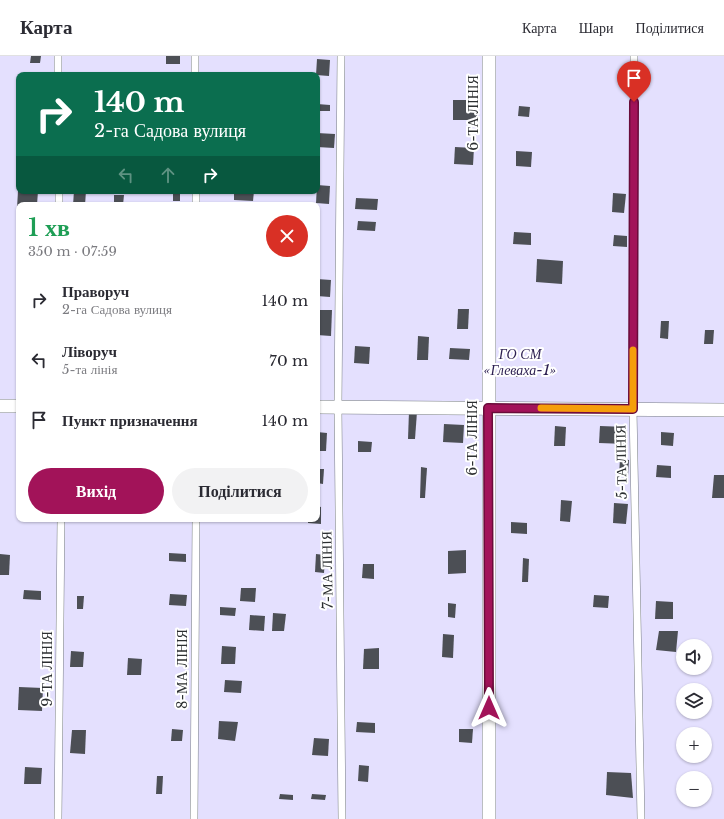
<!DOCTYPE html>
<html lang="uk">
<meta charset="utf-8">
<style>
body{margin:0;font-family:"Libre Baskerville",serif;background:#f2f2f3;color:#2b2b33;height:100vh;display:flex;flex-direction:column;font-size:15px;white-space:nowrap}
*{box-sizing:border-box;margin:0}
p{font-size:13px;color:#7c7c81}
.icon{flex:none;width:22px;height:22px;fill:none;stroke:currentColor;stroke-width:2;stroke-linecap:round;stroke-linejoin:round}
.map{position:relative;flex:1;overflow:hidden}
.sheet{position:absolute;left:16px;top:146px;width:304px;height:320px;display:flex;flex-direction:column;background:#fff;border-radius:8px;box-shadow:0 1px 3px #0004}
.sheet>*{flex:none}
.guide{position:absolute;left:16px;top:16px;width:304px;height:122px;border-radius:8px;box-shadow:0 1px 3px #0004;background:#0b6e4f;color:#fff;overflow:hidden}
.fabs{position:absolute;left:676px;top:583px;display:grid;gap:8px}
.fabs a{display:grid;place-items:center;width:36px;height:36px;border-radius:50%;background:#fff;box-shadow:0 1px 3px #0004;font-size:20px}
.pin{position:absolute;display:grid;place-items:center;width:34px;height:34px;color:#fff;margin:-41px -17px;border-radius:50% 50% 50% 0;rotate:-45deg;box-shadow:0 0 4px #0007}
.pin .icon{rotate:45deg}
.me{position:absolute;width:44px;margin:-22px;rotate:0deg;stroke-linejoin:round;filter:drop-shadow(0 0 3px #0008)}
.turn{display:flex;align-items:center;gap:14px;height:84px;padding:0 12px;font-size:18px}
.turn .icon{width:52px;height:52px;stroke-width:2.5}
.turn b{display:block;font-size:28px;line-height:34px}
.lanes{display:flex;align-items:center;height:38px;padding:0 12px;background:#0003;justify-content:center;gap:20px;direction:ltr}
.lanes .off{opacity:.35}
.round{display:grid;place-items:center;flex:none;width:42px;height:42px;border-radius:21px;background:#f2f2f3}
.overview{display:flex;align-items:center;justify-content:space-between;height:68px;padding:0 12px}
h1{font-size:24px;font-weight:600;line-height:30px;color:#1e9e55}
.action{display:flex;gap:8px;margin-top:auto;padding:8px 12px}
.action a{flex:1;height:46px;border-radius:24px;background:#a21359;color:#fff;font-size:16px;font-weight:600;line-height:46px;text-align:center}
.action a+a{background:#f2f2f3;color:#2b2b33}
ul{padding:0;list-style:none}
li{display:flex;align-items:center;gap:12px;height:60px;padding:0 12px}
li div{flex:1}
li b{display:block;font-size:15px}
li em{font-style:normal}
header{display:flex;align-items:center;gap:24px;box-sizing:border-box;height:56px;padding:0 20px;background:#fff;border-bottom:1px solid #e1e1e2}
header strong{font-size:19px}
nav{display:flex;gap:22px;margin-inline-start:auto;font-size:14px}
.map>svg:first-child{display:block}
.green{fill:#e4e0fe;fill-rule:evenodd}
.building{fill:#4c4f55}
.lines{fill:none;stroke-linecap:round;stroke-linejoin:round}
.service-casing{stroke:#777d82;stroke-width:8}
.minor-casing{stroke:#777d82;stroke-width:14}
.service{stroke:#fff;stroke-width:7}
.minor{stroke:#fff;stroke-width:13}
.route-casing{stroke:#690c3a;stroke-width:10}
.route{stroke:#a21359;stroke-width:7}
.slow{stroke:#f59e0b;stroke-width:7}
.labels{text-anchor:middle;stroke-width:4;stroke-linejoin:round;paint-order:stroke}
.street-label{font-size:14px;fill:#2c2f31;stroke:#fff}
.park-label{font-size:14px;font-style:italic;fill:#2c1f51;stroke:#fff}
</style>
<header>
<strong>Карта</strong>
<nav><a>Карта</a><a>Шари</a><a>Поділитися</a></nav>
</header>
<div class="map">
<svg width="724" height="763" viewBox="0 0 724 763">
<rect width="100%" height="100%" fill="#eff5fb"/>
<path class="green" d="M0,0h724v763h-724zM19,19h298v116h-298zM19,149h298v314h-298zM683,590h22v22h-22zM683,634h22v22h-22zM683,678h22v22h-22zM683,722h22v22h-22z"/>
<g class="building">
<path d="M31,0h10l-1,7h-10z"/>
<rect x="166" y="0" width="14" height="8"/>
<path d="M317,3l13,1 -1,16 -13,-1z"/>
<rect x="453" y="44" width="24" height="20"/>
<path d="M317,48l13,1v6h-13z"/>
<path d="M519,50l11,1 -1,10 -11,-1z"/>
<path d="M317,77l18,1 -1,14 -17,-1z"/>
<path d="M455,91l19,1 -1,17 -19,-1z"/>
<path d="M516,95l16,1 -1,15 -15,-1z"/>
<path d="M317,129l13,1 -1,18 -13,-1z"/>
<path d="M18,135h20l-1,14h-18v3h-2z"/>
<path d="M74,135h12l-1,14h-12z"/>
<rect x="173" y="135" width="7" height="10"/>
<path d="M234,135h20l-1,10 -19,-1z"/>
<path d="M613,137l13,1 -2,19 -12,-1z"/>
<path d="M114,139h10l-1,10h-9z"/>
<path d="M356,142l22,1 -1,11 -22,-1z"/>
<path d="M358,165l18,1 -1,9 -18,-1z"/>
<path d="M514,176l17,1v12l-18,-1z"/>
<path d="M614,179l13,1v11l-14,-1z"/>
<path d="M537,203l26,2 -1,23 -26,-2z"/>
<path d="M317,223l14,1 -1,17 -13,-1z"/>
<path d="M458,253h11l-1,20h-11z"/>
<path d="M317,254h15l-1,26 -14,-1z"/>
<path d="M661,265h8l-1,18 -8,-1z"/>
<path d="M705,274h9l-1,14h-9z"/>
<path d="M418,280l11,1 -1,23h-11z"/>
<path d="M355,290l15,1 -1,17 -15,-1z"/>
<path d="M450,292l20,1 -1,11 -20,-1z"/>
<rect x="16" y="302" width="3" height="14"/>
<path d="M517,312l17,1v8h-18z"/>
<path d="M409,355l8,1 -2,27h-7z"/>
<path d="M444,368l20,1 -1,18 -20,-1z"/>
<path d="M555,370l11,1 -1,19h-11z"/>
<path d="M600,370l27,1 -1,17 -27,-1z"/>
<path d="M317,376l10,1 -1,18h-9z"/>
<path d="M661,376l13,1 -1,13 -12,-1z"/>
<path d="M358,385l14,1 -1,10h-13z"/>
<path d="M620,403l9,1 -1,16 -9,-1z"/>
<path d="M657,409l14,1v12l-15,-1z"/>
<path d="M421,411l6,1 -2,30h-5z"/>
<path d="M317,413h7l-1,15 -6,-1z"/>
<path d="M714,419h10v23h-12z"/>
<path d="M561,444l11,1 -2,21 -10,-1z"/>
<path d="M614,447l14,1 -2,20 -13,-1z"/>
<path d="M317,450l4,1v17l-13,-1v-4h9z"/>
<path d="M511,466l16,1v11l-16,-1z"/>
<path d="M466,494v23l-18,1v-23z"/>
<path d="M169,497l17,1v8l-17,-1z"/>
<path d="M0,498l10,1 -1,20h-9z"/>
<path d="M316,498l9,1 -1,18 -9,-1z"/>
<path d="M523,502l6,1 -1,23h-6z"/>
<path d="M363,508h11v15l-12,-1z"/>
<path d="M241,532h15l-1,14 -15,-1z"/>
<path d="M24,534l17,1v9l-18,-1z"/>
<path d="M170,538l17,1 -1,11 -17,-1z"/>
<path d="M594,539l15,1 -1,12 -15,-1z"/>
<path d="M77,540h7l-1,13h-6z"/>
<path d="M656,545l17,1v17h-18z"/>
<path d="M448,547l8,1 -1,14 -7,-1z"/>
<path d="M220,551l16,1 -1,8 -15,-1z"/>
<path d="M273,557l13,1 -2,17h-12z"/>
<path d="M250,559l15,1 -1,15 -15,-1z"/>
<path d="M659,575h19l-2,21 -20,-2z"/>
<path d="M443,578l11,1 -1,23 -11,-1z"/>
<path d="M222,590l14,1 -1,17h-14z"/>
<path d="M379,592v21h-16l1,-20z"/>
<path d="M71,595l13,1 -1,15h-13z"/>
<path d="M128,602l14,1 -1,16h-14z"/>
<path d="M225,624l17,1 -1,12 -17,-1z"/>
<path d="M19,631l24,1 -1,23 -24,-1z"/>
<path d="M219,665l19,1 -3,19 -17,-2z"/>
<path d="M357,666l18,1v10l-19,-1z"/>
<path d="M172,673l11,1 -1,11h-11z"/>
<path d="M459,673h14l-1,14 -13,-1z"/>
<path d="M72,674h14l-1,24 -15,-1z"/>
<path d="M314,682l15,1 -1,17 -16,-1z"/>
<path d="M359,709l10,1 -1,16 -10,-1z"/>
<path d="M25,711l17,1 -1,16h-17z"/>
<path d="M607,716l24,1 2,25 -27,-3z"/>
<path d="M157,720h6l-1,18h-6z"/>
<path d="M280,738l13,1v5l-14,-1z"/>
<path d="M312,738l14,1 -1,5 -14,-1z"/>
</g>
<g class="lines">
<g class="service-casing">
<g id="service">
<path d="M58,0v19"/>
<path d="M195,0v19"/>
<path d="M341,0l-3,351 4,412"/>
<path d="M634,0l-1,353 8,410"/>
<path d="M59,135v14"/>
<path d="M196,135v14"/>
<path d="M58,763l3,-300"/>
<path d="M194,763l2,-300"/>
</g>
</g>
<g class="minor-casing">
<g id="minor">
<path d="M489,0v763"/>
<path d="M0,350h19"/>
<path d="M317,351l407,3"/>
</g>
</g>
<use href="#service" class="service"/>
<use href="#minor" class="minor"/>
</g>
<g class="lines">
<g class="route-casing">
<path id="route" d="M489,652l-1,-300 145,1 1,-307"/>
</g>
<use href="#route" class="route"/>
<path class="slow" d="M541,352l92,1v-59"/>
</g>
<g class="labels">
<g class="street-label">
<text transform="translate(473 57) rotate(-90)" y="5">6-ТА ЛІНІЯ</text>
<text transform="translate(472 382) rotate(-90)" y="5">6-ТА ЛІНІЯ</text>
<text transform="translate(621 406) rotate(-91)" y="5">5-ТА ЛІНІЯ</text>
<text transform="translate(327 514) rotate(-91)" y="5">7-МА ЛІНІЯ</text>
<text transform="translate(47 613) rotate(-90)" y="5">9-ТА ЛІНІЯ</text>
<text transform="translate(182 613) rotate(-90)" y="5">8-МА ЛІНІЯ</text>
</g>
<g class="park-label">
<text x="520" y="303">ГО СМ<tspan x="520" dy="16">«Глеваха-1»</tspan></text>
</g>
</g>
</svg>
<div class="fabs">
<a><svg class="icon" aria-label="sound" viewBox="0 0 24 24"><path d="M4 9h4l5-4v14l-5-4H4zM17 9q2 3 0 6"/></svg></a>
<a><svg class="icon" aria-label="layers" viewBox="0 0 24 24"><path d="M12 4l9 5-9 5-9-5zM3 14l9 5 9-5"/></svg></a>
<a>+</a>
<a>−</a>
</div>
<div class="pin" style="left:634px;top:46px;background:#d93025"><svg class="icon" aria-label="arrive" viewBox="0 0 24 24"><path d="M6 21V4h12l-3 4 3 4H6"/></svg></div>
<svg class="me" style="left:489px;top:652px" viewBox="-20 -20 40 40"><path d="M0-17L14 15 0 8-14 15z" fill="#a21359" stroke="#fff" stroke-width="4"/></svg>
<div class="guide">
<div class="turn"><svg class="icon" aria-label="right" viewBox="0 0 24 24"><path d="M7 20v-9h11M14 6l5 5-5 5"/></svg><div><b>140 m</b>2-га Садова вулиця</div></div>
<div class="lanes"><svg class="icon off" aria-label="left" viewBox="0 0 24 24"><path d="M17 20v-9H6M10 6l-5 5 5 5"/></svg><svg class="icon off" aria-label="ahead" viewBox="0 0 24 24"><path d="M12 20V5M6 11l6-6 6 6"/></svg><svg class="icon" aria-label="right" viewBox="0 0 24 24"><path d="M7 20v-9h11M14 6l5 5-5 5"/></svg></div>
</div>
<section class="sheet">
<div class="overview"><div><h1>1 хв</h1><p>350 m · 07:59</p></div><a class="round" style="background:#d93025;color:#fff"><svg class="icon" aria-label="close" viewBox="0 0 24 24"><path d="M6 6l12 12M18 6L6 18"/></svg></a></div>
<ul>
<li><svg class="icon" aria-label="right" viewBox="0 0 24 24"><path d="M7 20v-9h11M14 6l5 5-5 5"/></svg><div><b>Праворуч</b><p>2-га Садова вулиця</p></div><em>140 m</em></li>
<li><svg class="icon" aria-label="left" viewBox="0 0 24 24"><path d="M17 20v-9H6M10 6l-5 5 5 5"/></svg><div><b>Ліворуч</b><p>5-та лінія</p></div><em>70 m</em></li>
<li><svg class="icon" aria-label="arrive" viewBox="0 0 24 24"><path d="M6 21V4h12l-3 4 3 4H6"/></svg><div><b>Пункт призначення</b></div><em>140 m</em></li>
</ul>
<div class="action"><a>Вихід</a><a>Поділитися</a></div>
</section>
</div>
